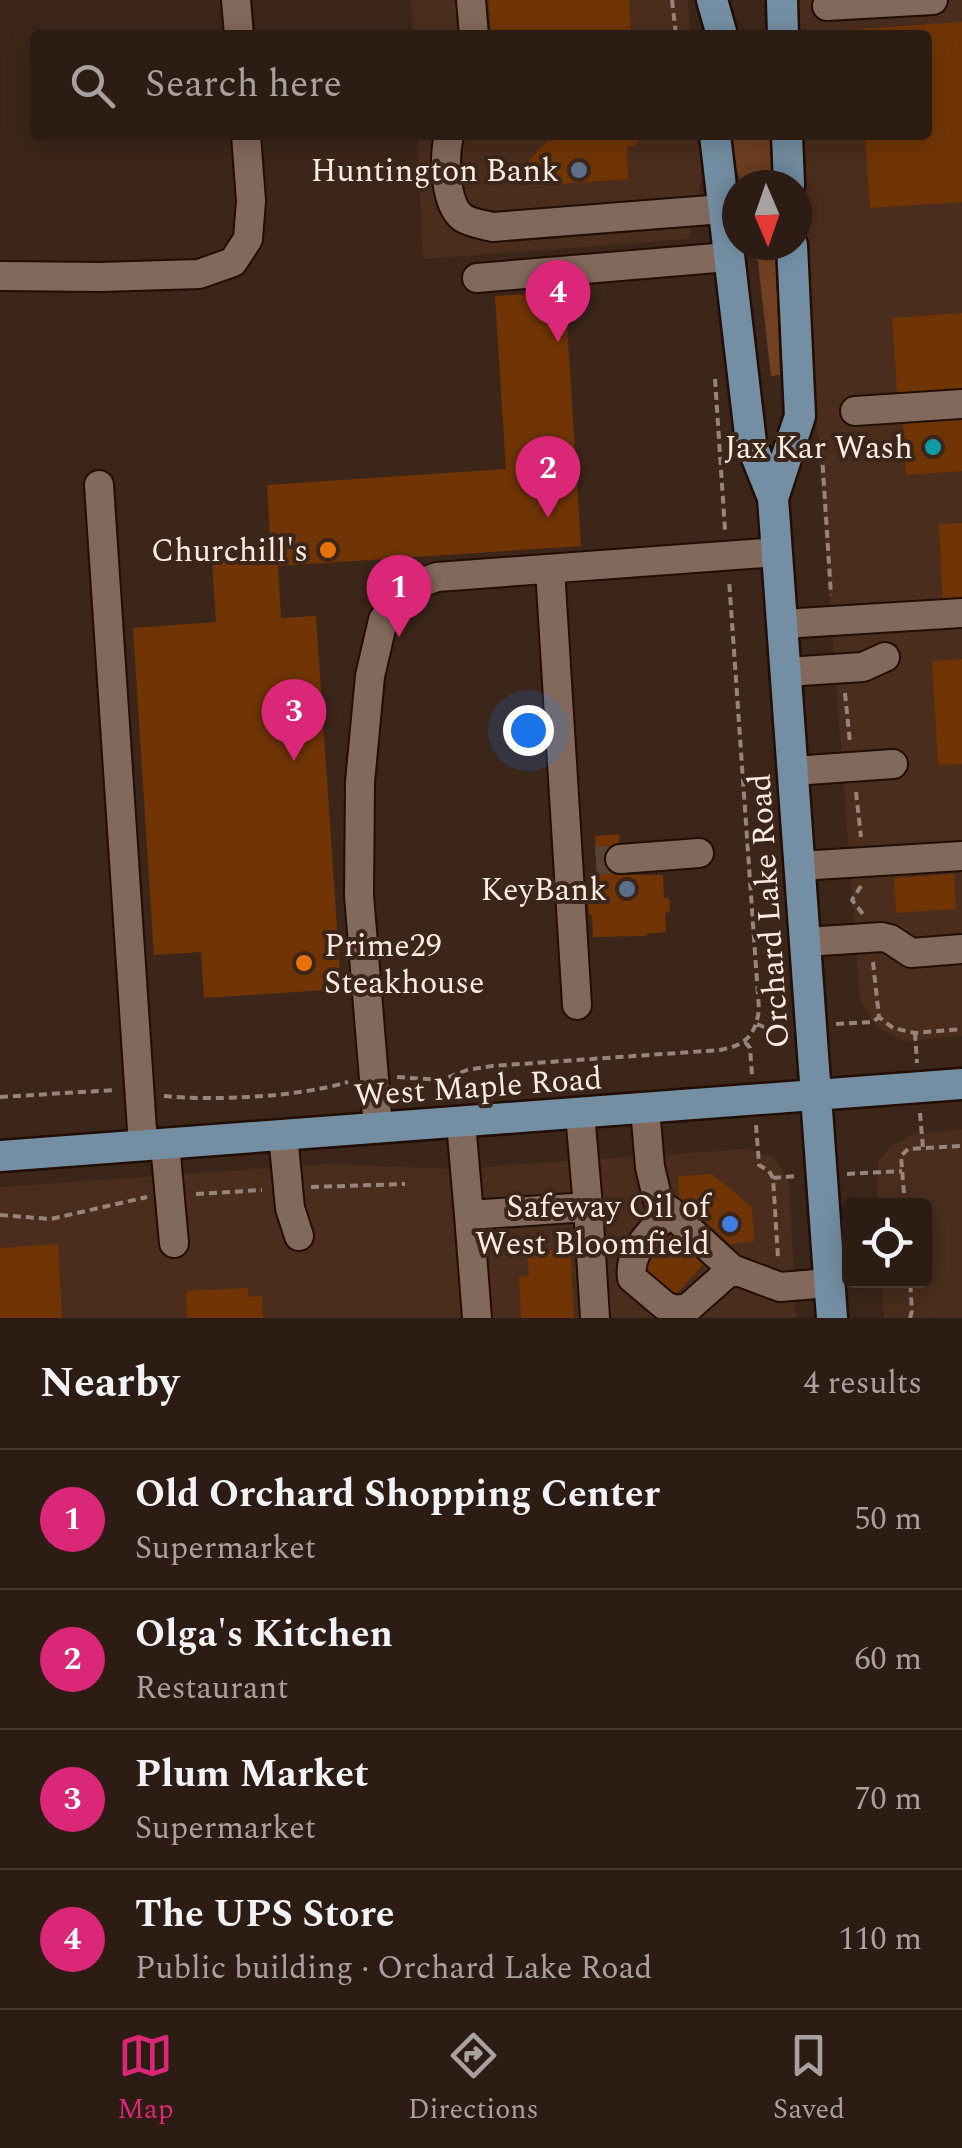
<!DOCTYPE html>
<meta charset="utf-8">
<style>
:root{--surface:#2d1c13;--page:#392921;--text:#f1f3f6;--muted:#a7a1a0;--line:#483a33;--accent:#db2777}
body{margin:0;font-family:Spectral,serif;background:var(--page);color:var(--text)}
.controls{position:absolute;right:30px;bottom:30px;display:grid;overflow:hidden;border-radius:10px;box-shadow:0 5px 25px #0003}
.controls button{width:90px;height:90px;display:grid;place-items:center;padding:0;border:0;border-bottom:2px solid var(--line);background:var(--surface);color:var(--text);font:50px sans-serif}
.compass{position:absolute;left:722px;top:170px;width:90px;height:90px;border-radius:50%;background:var(--surface);box-shadow:0 5px 25px #0003;rotate:178deg}
.you{position:absolute;left:528px;top:730px;width:35px;height:35px;margin:-25px;border:8px solid #fff;border-radius:50%;background:#1a73e8;box-shadow:0 0 0 15px #1a73e833}
.badge{display:grid;place-items:center;width:65px;height:65px;border-radius:50%;background:var(--accent);color:#fff;font-size:32px;font-weight:700}
.pin{position:absolute;translate:-50% -82px;filter:drop-shadow(0 2px 5px #0008)}
.pin::after{content:'';position:absolute;top:52px;width:35px;height:30px;background:inherit;clip-path:polygon(0 0,100% 0,50% 100%)}
.list{margin:0;padding:0;list-style:none}
h2{display:flex;justify-content:space-between;align-items:center;height:130px;margin:0;padding:0 40px;font-size:42px}
h2 small{font-size:32px;font-weight:400;color:var(--muted)}
.list li{display:grid;grid-template-columns:65px 1fr auto;gap:30px;align-items:center;box-sizing:border-box;height:140px;padding:0 40px;border-top:2px solid var(--line)}
.list b{display:block;font-size:38px;white-space:nowrap}
.list p{margin:0;font-size:32px;white-space:nowrap;color:var(--muted)}
.list em{font-size:32px;font-style:normal;color:var(--muted)}
.icon{flex:none;width:55px;height:55px;fill:none;stroke:currentColor;stroke-width:2;stroke-linecap:round;stroke-linejoin:round}
.map{position:relative;flex:none;width:962px;height:1318px;overflow:hidden}
.search{position:absolute;background:var(--surface);box-shadow:0 5px 25px #0003;left:30px;right:30px;top:30px;height:110px;display:flex;align-items:center;gap:25px;box-sizing:border-box;padding:0 35px;border-radius:10px;color:var(--muted);font-size:38px}
.sheet{height:690px;background:var(--surface)}
nav{display:flex;justify-content:space-around;align-items:center;box-sizing:border-box;height:140px;border-top:2px solid var(--line);background:var(--surface);font-size:28px;color:var(--muted)}
nav a{display:grid;justify-items:center;gap:5px}
nav .on{color:var(--accent)}
.map>svg:first-child{display:block}
.built{fill:#4a2d1d}
.green{fill:#714023}
.building{fill:#713505}
.lines{fill:none;stroke-linecap:round;stroke-linejoin:round}
.minor-tunnel{stroke:#584437;stroke-width:28;stroke-dasharray:28 14;stroke-linecap:butt}
.minor-casing{stroke:#220e04;stroke-width:32}
.major-casing{stroke:#220e04;stroke-width:35}
.path{stroke:#97847a;stroke-width:4;stroke-dasharray:8 5;stroke-linecap:butt}
.minor{stroke:#83695b;stroke-width:28}
.major{stroke:#748fa4;stroke-width:30}
.service-dot{fill:#5c6f8a;stroke:#3c2619;stroke-width:4}
.culture-dot{fill:#0f9aa8;stroke:#3c2619;stroke-width:4}
.food-dot{fill:#e8710a;stroke:#3c2619;stroke-width:4}
.shop-dot{fill:#3f7fe0;stroke:#3c2619;stroke-width:4}
.labels{text-anchor:middle;stroke-width:8;stroke-linejoin:round;paint-order:stroke}
.poi-label{font-size:32px;fill:#faebe3;stroke:#3c2619;text-anchor:end}
.street-label{font-size:32px;fill:#faebe3;stroke:#3c2619}
</style>
<div class="map">
<svg width="962" height="1318" viewBox="0 0 962 1318">
<rect width="100%" height="100%" fill="#3c2619"/>
<path class="built" d="M411,0H688L690,35H413Z
M797,0H962V1036L904,1041L876,1027L860,999L806,286L801,135H927V35H798Z
M417,135H698L702,177L689,239L423,259Z
M962,1129V1318H884L882,1281L924,1280V1206L877,1205L878,1162L891,1146L912,1135Z
M745,1149L774,1157L789,1182L796,1318H0V1187L326,1164L454,1169Z"/>
<path class="green" d="M732,135H770L772,185H741L733,157Z
M756,245H775L780,375L771,376Z"/>
<path class="building" d="M489,0H629L631,35H491Z
M962,22V202L870,208L865,135H927V35H858V29Z
M564,135H638V145L627,146L628,179L531,186L528,161L547,141L561,140Z
M565,292L581,546L278,566L281,618L316,616L341,989L204,998L201,952L154,955L133,628L216,622L212,559L271,555L267,485L506,469L495,296Z
M962,313V398L898,403L892,318Z
M962,419V471L906,475L903,423Z
M962,523V608L943,609L939,524Z
M962,659V764L938,765L932,661Z
M619,834L621,875H663L664,898H669L670,912L665,913L666,932L646,934V936L593,937L592,915H589L588,902H591L590,880L597,879L595,836Z
M954,874L956,909L896,913L894,878Z
M712,1174L752,1207L754,1241L730,1244L679,1197L678,1176Z
M672,1227L708,1259L673,1298L637,1266Z
M58,1244L62,1318H0V1248Z
M570,1249L574,1318H521L519,1277L529,1276L527,1251Z
M248,1288V1297L262,1296L263,1318H187L186,1291Z"/>
<g class="lines">
<path class="minor-tunnel" d="M596,861L620,859"/>
<defs>
<path id="minor" d="M236,0L239,35
M471,0L474,35
M827,6L933,0
M449,135C444,156 444,204 463,218C471,223 484,225 493,227L723,209
M0,276L100,277L199,274L233,262L248,239L251,201L246,135
M477,278L728,257
M855,411L962,404
M99,485L143,1145
M550,569L577,1005
M782,624L962,613
M786,672L863,667L885,657
M793,771L893,764
M620,859L699,853
M799,866L962,856
M805,942L882,937L890,939L911,953L962,949
M645,1108L650,1167L658,1201L732,1269L780,1287L829,1283
M580,1113L588,1207
M461,1123L469,1215
M378,1128L359,895L360,782L370,676L383,620L403,589L437,577L777,552
M283,1135L290,1208L299,1236
M165,1144L174,1243
M670,1211C652,1232 628,1250 632,1278L664,1305L674,1310L688,1308L732,1269
M477,1318L469,1215L588,1207L595,1318"/>
<path id="major" d="M712,0L722,35
M782,0L783,35
M715,135L751,443L773,498L832,1318
M787,135L789,185
M773,498L800,416L792,245
M0,1156L962,1084"/>
</defs>
<use href="#minor" class="minor-casing"/>
<use href="#major" class="major-casing"/>
<path class="path" d="M672,0L676,35
M808,205L809,225
M715,379L725,530
M821,439L831,595
M845,693L850,743
M856,792L861,837
M861,886L852,900L863,914
M873,962L879,1017L893,1028L915,1033L962,1029
M757,1024L764,1027L786,1026
M836,1024L873,1022L879,1017
M915,1033L917,1063
M745,1042L750,1048L752,1075
M397,1077L441,1080L467,1070L492,1066L720,1050C746,1045 755,1036 759,1010L729,579
M164,1096C217,1101 297,1097 348,1082
M0,1097L115,1090
M920,1113L923,1148
M756,1125L759,1165L769,1171L773,1178L778,1258
M847,1174L902,1171
M773,1178L797,1176
M311,1187L405,1184
M196,1194L262,1190
M905,1206L901,1156L908,1149L962,1146
M0,1215L51,1219L147,1197
M910,1318L912,1311L910,1280"/>
<use href="#minor" class="minor"/>
<use href="#major" class="major"/>
</g>
<g class="service-dot">
<circle cx="579" cy="170" r="10"/>
<circle cx="627" cy="889" r="10"/>
</g>
<circle class="culture-dot" cx="933" cy="447" r="10"/>
<g class="food-dot">
<circle cx="328" cy="550" r="10"/>
<circle cx="304" cy="963" r="10"/>
</g>
<circle class="shop-dot" cx="730" cy="1224" r="10"/>
<g class="labels">
<g class="poi-label">
<text x="559" y="181">Huntington Bank</text>
<text x="913" y="458">Jax Kar Wash</text>
<text x="308" y="561">Churchill's</text>
<text x="607" y="900">KeyBank</text>
<text x="324" y="956" text-anchor="start">Prime29<tspan x="324" dy="37">Steakhouse</tspan></text>
<text x="710" y="1217">Safeway Oil of<tspan x="710" dy="37">West Bloomfield</tspan></text>
</g>
<g class="street-label">
<text transform="translate(768 911) rotate(-94)" y="11">Orchard Lake Road</text>
<text transform="translate(478 1086) rotate(-4)" y="11">West Maple Road</text>
</g>
</g>
</svg>
<div class="controls">
<button><svg class="icon" aria-label="locate" viewBox="0 0 24 24"><circle cx="12" cy="12" r="6"/><path d="M12 2v4M12 18v4M2 12h4M18 12h4"/></svg></button>
</div>
<svg class="compass" viewBox="-18 -18 36 36"><path d="M0-13l5 13h-10z" fill="#e53935"/><path d="M0 13l5-13h-10z" fill="#a7a1a0"/></svg>
<div class="you"></div>
<div class="pin badge" style="left:399px;top:637px">1</div>
<div class="pin badge" style="left:548px;top:518px">2</div>
<div class="pin badge" style="left:294px;top:761px">3</div>
<div class="pin badge" style="left:558px;top:342px">4</div>
<div class="search"><svg class="icon" aria-label="search" viewBox="0 0 24 24"><circle cx="10" cy="10" r="6"/><path d="M15 15l6 6"/></svg>Search here</div>
</div>
<section class="sheet">
<h2>Nearby<small>4 results</small></h2>
<ul class="list">
<li><span class="badge">1</span><div><b>Old Orchard Shopping Center</b><p>Supermarket</p></div><em>50 m</em></li>
<li><span class="badge">2</span><div><b>Olga's Kitchen</b><p>Restaurant</p></div><em>60 m</em></li>
<li><span class="badge">3</span><div><b>Plum Market</b><p>Supermarket</p></div><em>70 m</em></li>
<li><span class="badge">4</span><div><b>The UPS Store</b><p>Public building · Orchard Lake Road</p></div><em>110 m</em></li>
</ul>
</section>
<nav>
<a class="on"><svg class="icon" aria-label="map" viewBox="0 0 24 24"><path d="M3 6l6-2 6 2 6-2v14l-6 2-6-2-6 2zM9 4v14M15 6v14"/></svg>Map</a>
<a><svg class="icon" aria-label="directions" viewBox="0 0 24 24"><path d="M12 3l9 9-9 9-9-9zM9 14v-3h6M13 9l2 2-2 2"/></svg>Directions</a>
<a><svg class="icon" aria-label="saved" viewBox="0 0 24 24"><path d="M7 4h10v16l-5-4-5 4z"/></svg>Saved</a>
</nav>
